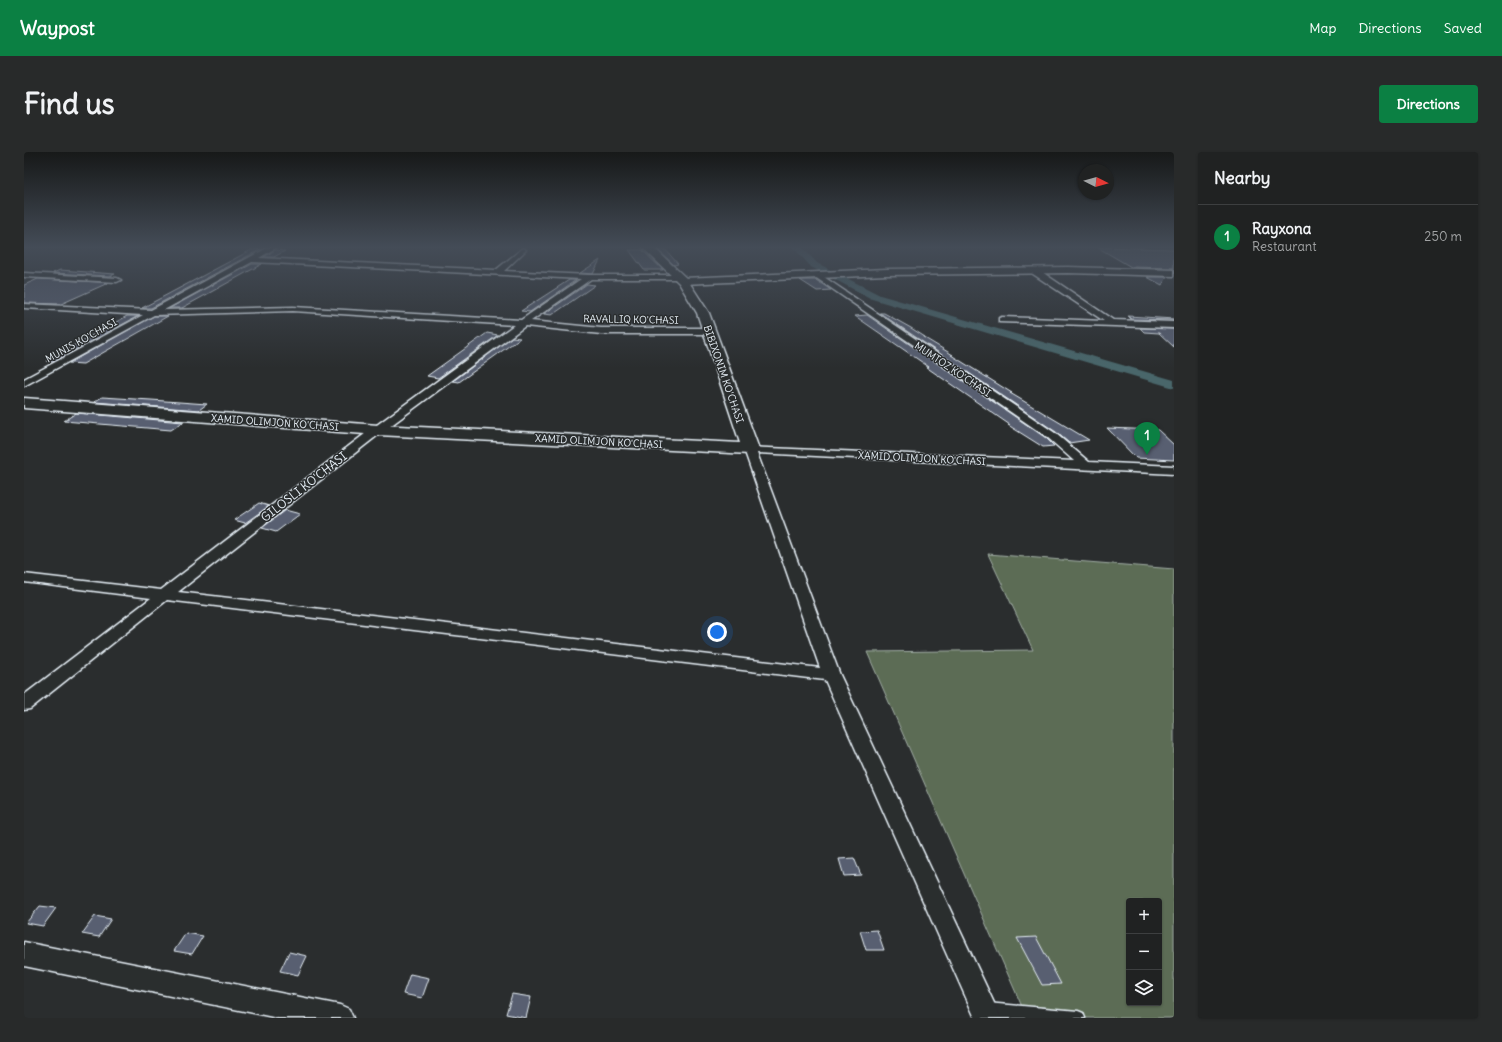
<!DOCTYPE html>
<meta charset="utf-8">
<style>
:root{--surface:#202222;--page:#282a2a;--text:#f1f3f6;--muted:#a2a4a5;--line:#3d3f40;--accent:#0b8043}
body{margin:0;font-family:Delius,sans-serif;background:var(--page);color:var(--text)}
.controls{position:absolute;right:12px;bottom:12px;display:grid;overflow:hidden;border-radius:4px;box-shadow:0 1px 3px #0004}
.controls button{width:36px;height:36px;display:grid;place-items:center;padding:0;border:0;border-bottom:1px solid var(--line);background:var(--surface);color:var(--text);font:20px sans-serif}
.compass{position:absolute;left:1054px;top:12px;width:36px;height:36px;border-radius:50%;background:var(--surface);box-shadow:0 1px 3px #0004;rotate:96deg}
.you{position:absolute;left:693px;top:480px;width:14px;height:14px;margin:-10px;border:3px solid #fff;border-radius:50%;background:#1a73e8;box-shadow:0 0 0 6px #1a73e833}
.badge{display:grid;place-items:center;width:26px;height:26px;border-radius:50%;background:var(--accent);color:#fff;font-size:13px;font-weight:700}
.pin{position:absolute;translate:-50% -33px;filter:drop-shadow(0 1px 2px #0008)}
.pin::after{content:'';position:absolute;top:21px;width:14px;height:12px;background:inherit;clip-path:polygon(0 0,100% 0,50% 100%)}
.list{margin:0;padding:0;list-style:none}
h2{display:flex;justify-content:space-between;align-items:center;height:52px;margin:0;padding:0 16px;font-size:17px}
h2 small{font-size:13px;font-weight:400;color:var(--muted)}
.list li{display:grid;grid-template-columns:26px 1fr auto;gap:12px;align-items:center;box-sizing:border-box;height:64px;padding:0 16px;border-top:1px solid var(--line)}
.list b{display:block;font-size:15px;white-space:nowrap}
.list p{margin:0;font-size:13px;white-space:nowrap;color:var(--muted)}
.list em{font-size:13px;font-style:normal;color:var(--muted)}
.icon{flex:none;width:22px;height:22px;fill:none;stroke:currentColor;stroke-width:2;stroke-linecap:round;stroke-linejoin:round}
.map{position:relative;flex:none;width:1150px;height:866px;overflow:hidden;border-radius:4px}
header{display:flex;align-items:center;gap:24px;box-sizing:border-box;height:56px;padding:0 20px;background:var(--accent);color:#fff}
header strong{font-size:19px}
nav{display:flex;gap:22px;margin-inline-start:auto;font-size:14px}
.intro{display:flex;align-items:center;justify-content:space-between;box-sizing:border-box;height:96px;padding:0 24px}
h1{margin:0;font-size:28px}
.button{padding:10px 18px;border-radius:4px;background:var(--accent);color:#fff;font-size:14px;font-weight:700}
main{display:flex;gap:24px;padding:0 24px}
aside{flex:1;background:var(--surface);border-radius:4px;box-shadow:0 1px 3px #0004}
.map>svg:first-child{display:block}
.green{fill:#5c6c55;stroke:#a2aea6;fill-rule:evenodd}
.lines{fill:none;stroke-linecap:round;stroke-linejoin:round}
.canal{fill:#48666a;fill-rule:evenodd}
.building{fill:#595f71;stroke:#e8f1f8}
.service-casing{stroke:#e8f1f8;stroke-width:3}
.minor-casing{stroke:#e8f1f8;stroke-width:3}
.tertiary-casing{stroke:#e8f1f8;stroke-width:3}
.secondary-casing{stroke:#e8f1f8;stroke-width:3}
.service{fill:#2a2d2e;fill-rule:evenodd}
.minor{fill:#2a2d2e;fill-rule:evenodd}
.tertiary{fill:#2a2d2e;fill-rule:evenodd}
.secondary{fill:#2a2d2e;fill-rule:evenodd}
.labels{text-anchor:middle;stroke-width:3;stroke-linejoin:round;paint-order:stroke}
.far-street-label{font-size:10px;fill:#e8f1f8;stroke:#2a2d2e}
.street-label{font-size:12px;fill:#e8f1f8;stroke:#2a2d2e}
</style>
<header>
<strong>Waypost</strong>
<nav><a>Map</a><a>Directions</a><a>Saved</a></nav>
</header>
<div class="intro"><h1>Find us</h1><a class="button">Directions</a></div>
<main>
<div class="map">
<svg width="1150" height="866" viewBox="0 0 1150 866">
<rect width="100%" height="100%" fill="#2a2d2e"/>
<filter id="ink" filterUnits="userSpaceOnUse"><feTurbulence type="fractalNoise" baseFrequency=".025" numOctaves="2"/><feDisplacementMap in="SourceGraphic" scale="8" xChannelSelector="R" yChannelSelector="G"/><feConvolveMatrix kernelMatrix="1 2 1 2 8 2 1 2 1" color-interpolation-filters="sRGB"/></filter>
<g filter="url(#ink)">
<path class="green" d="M964,402L1150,417V866H1003L843,500L1009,498ZM1105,749H1135V851H1105Z"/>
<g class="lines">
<path class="canal" d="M769,95H778L793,111L856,143L1150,228V236L848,147L787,115Z"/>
</g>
<path class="building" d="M1073,95L1150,97V116L1107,115Z
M229,97H237L127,156H118Z
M633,97H641L654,112L650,113Z
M251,98L261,99L250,105H240Z
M605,98H618L639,118H620Z
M576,108L569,122L556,121Z
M228,112H238L158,156H146Z
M36,118L91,122L86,124L29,121Z
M1123,125H1143L1138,133Z
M14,127L74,130L84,131L37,152L0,151V133Z
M545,128H552L506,160L497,159Z
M776,128H792L807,138L793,139Z
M563,132L571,133L528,163L520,162Z
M856,161H860L887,176L901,185H899L929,203H927L988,241H986L1065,288L1045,291L1032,280Z
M843,163L1022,286L1030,294L1019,295L984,273H986L902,215H905L831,164Z
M103,164H114L29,210L22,209Z
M130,164H144L59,212L45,211Z
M1104,164L1150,167V168L1107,167Z
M1116,176L1150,177V195L1135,181L1120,180Z
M463,181L474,183L414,226L403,224Z
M488,185L496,186L435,230L429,229Z
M78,245L127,248L183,252L175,258L70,250Z
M52,261L159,270L147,278L40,269Z
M1083,276L1134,278L1150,293V308L1112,306Z
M235,351L245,354L221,371L210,368Z
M261,358L276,362L252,380L238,376Z
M830,706L837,723L820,724L815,707Z
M16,754L32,756L19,774L2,771Z
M71,764L87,767L75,785L58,782Z
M853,778L860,798H842L836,779Z
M162,781L179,784L168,802L150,799Z
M1012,785L1037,832L1018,833L993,786Z
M265,800L283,804L274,823L256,819Z
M386,822L405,826L398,846L379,842Z
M488,842L507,845L502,866L482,862Z"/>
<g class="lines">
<defs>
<path id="service" d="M963,851L1054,859L1059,861L1061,866H977L963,865L958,863L956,858L958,853Z"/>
<path id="minor" d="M245,95H253L235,106L472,118L499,96L502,98L501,99L480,119L565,123H655L659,125L658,127H567L507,169L577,176H686L690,179L686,182H577L501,174L354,283L154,440L796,516L720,297L722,295L1050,309L1023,285L791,125L790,123L794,121L1031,281L1065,310L1150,314V322L733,301L816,523L977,866H951L801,528L143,448L6,557L0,558V543L127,446L0,430V422L137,438L346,278L490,173L269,159L130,163L0,234V227L119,163L0,156V152L127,158ZM228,110H229L557,127L497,168L269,155L140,158Z
M1006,116H1012L1089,168L1150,170V176L975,170V166L978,165L1080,169L1006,120Z
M0,121L93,126L97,128L93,130L0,125Z
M0,790L316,853L325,857L329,866H254L0,814Z"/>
<path id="tertiary" d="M1044,115L1150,118V124L1044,121L862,123L659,132L654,129L659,126L862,117Z"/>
<path id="secondary" d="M618,95H629L663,127L685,161L735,297L732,301L726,302L354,283L0,256V246L354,273L716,291L673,161L655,131Z"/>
</defs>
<use href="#service" class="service-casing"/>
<use href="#minor" class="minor-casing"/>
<use href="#tertiary" class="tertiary-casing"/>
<use href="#secondary" class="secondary-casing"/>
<use href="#service" class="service"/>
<use href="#minor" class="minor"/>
<use href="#tertiary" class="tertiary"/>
<use href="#secondary" class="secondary"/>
</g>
</g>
<linearGradient id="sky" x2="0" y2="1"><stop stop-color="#171919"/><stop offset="0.44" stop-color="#444c57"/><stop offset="1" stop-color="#444c57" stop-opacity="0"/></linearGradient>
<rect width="1150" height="216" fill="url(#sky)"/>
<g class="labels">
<g class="far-street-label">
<text transform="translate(607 167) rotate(1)" y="4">RAVALLIQ KO'CHASI</text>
<text transform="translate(57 188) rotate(-29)" y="4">MUNIS KO'CHASI</text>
<text transform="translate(929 217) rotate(34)" y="4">MUMTOZ KO'CHASI</text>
<text transform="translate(700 222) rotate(71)" y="4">BIBIXONIM KO'CHASI</text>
<text transform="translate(251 270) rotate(4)" y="4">XAMID OLIMJON KO'CHASI</text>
<text transform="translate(575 289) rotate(3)" y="4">XAMID OLIMJON KO'CHASI</text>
<text transform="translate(898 306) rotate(3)" y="4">XAMID OLIMJON KO'CHASI</text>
</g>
<g class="street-label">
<text transform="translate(280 335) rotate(-38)" y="4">GILOSLI KO'CHASI</text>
</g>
</g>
</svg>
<div class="controls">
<button>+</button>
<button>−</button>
<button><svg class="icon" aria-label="layers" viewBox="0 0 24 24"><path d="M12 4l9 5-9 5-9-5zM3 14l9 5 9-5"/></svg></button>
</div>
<svg class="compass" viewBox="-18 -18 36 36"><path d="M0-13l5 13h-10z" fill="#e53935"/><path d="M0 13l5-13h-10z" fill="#a2a4a5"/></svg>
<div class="you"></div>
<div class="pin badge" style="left:1123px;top:303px">1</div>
</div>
<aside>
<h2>Nearby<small></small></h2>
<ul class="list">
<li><span class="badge">1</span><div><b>Rayxona</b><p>Restaurant</p></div><em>250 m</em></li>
</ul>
</aside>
</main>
